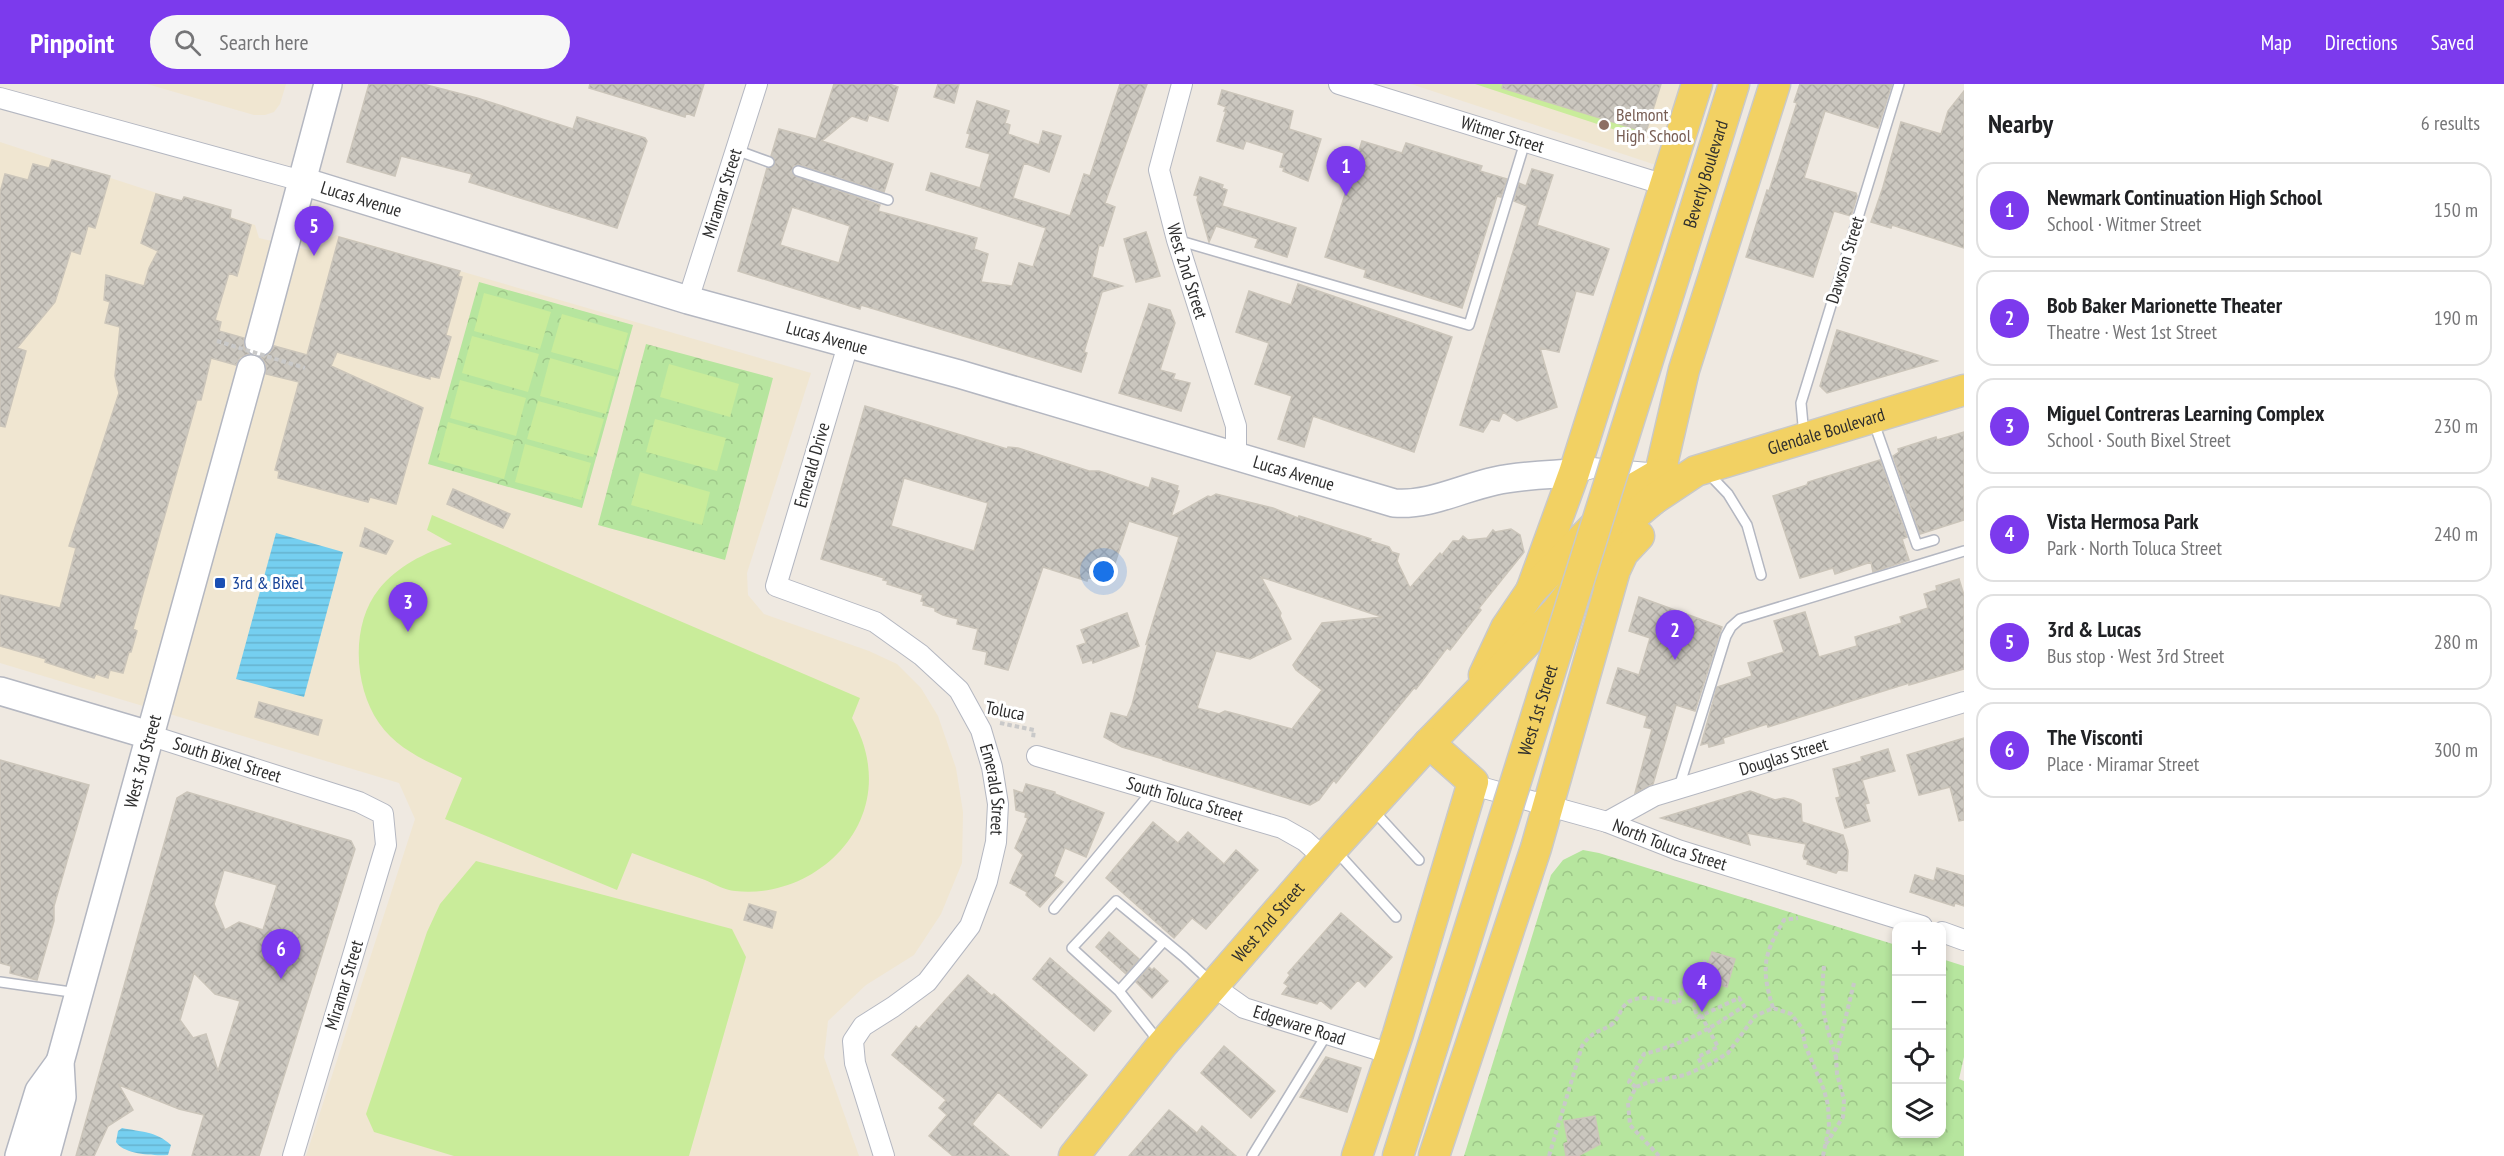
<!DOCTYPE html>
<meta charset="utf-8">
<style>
:root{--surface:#fff;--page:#f6f6f6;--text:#202124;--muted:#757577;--line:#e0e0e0;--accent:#7c3aed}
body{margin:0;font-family:"PT Sans Narrow",sans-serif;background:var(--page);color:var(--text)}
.controls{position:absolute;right:18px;bottom:18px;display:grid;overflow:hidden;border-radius:12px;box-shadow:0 3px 9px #0003}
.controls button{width:54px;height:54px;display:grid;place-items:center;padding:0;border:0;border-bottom:2px solid var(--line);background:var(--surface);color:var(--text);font:30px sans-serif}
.you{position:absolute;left:1104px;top:488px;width:21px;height:21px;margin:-15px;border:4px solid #fff;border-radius:50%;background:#1a73e8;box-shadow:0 0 0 9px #1a73e833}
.badge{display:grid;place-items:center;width:39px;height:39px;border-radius:50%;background:var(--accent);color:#fff;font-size:20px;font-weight:700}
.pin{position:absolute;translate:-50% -50px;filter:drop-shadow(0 2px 3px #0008)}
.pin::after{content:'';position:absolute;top:32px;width:21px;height:18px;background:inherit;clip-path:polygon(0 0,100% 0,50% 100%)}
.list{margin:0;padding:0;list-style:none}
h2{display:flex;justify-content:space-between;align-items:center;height:78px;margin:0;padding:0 24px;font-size:26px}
h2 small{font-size:20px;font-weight:400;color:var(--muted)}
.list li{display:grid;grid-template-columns:39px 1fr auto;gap:18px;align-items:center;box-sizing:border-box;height:96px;margin:0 12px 12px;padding:0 12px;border:2px solid var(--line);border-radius:18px}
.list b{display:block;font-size:22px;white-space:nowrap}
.list p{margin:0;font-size:20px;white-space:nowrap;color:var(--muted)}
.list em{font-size:20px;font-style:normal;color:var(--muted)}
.icon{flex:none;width:33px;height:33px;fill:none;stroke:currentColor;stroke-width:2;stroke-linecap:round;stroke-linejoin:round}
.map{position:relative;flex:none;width:1964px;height:1072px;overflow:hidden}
header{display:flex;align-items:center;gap:36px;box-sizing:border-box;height:84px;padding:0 30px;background:var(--accent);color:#fff}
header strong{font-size:28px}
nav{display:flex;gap:33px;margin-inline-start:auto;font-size:21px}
.search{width:420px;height:54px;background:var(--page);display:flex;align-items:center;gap:15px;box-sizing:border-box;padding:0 21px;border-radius:33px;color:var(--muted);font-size:22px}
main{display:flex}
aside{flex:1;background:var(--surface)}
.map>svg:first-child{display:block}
.education{fill:#f0e6d1}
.park{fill:url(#park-crowns)}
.pitch{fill:#c9ec9a}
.water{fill:url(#water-rules)}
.building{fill:url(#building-cross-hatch);stroke:#cbc5ba;stroke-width:1.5;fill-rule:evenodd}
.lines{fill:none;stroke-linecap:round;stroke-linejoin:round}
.lane-casing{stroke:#b4b7c1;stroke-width:12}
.street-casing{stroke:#b4b7c1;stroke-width:22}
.secondary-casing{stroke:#b4b7c1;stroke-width:30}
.primary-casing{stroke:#c9c9c9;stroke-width:33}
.path{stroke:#c9c9c9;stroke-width:4;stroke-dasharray:4.5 3;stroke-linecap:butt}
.lane{stroke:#fff;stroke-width:9}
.street{stroke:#fff;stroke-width:20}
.secondary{stroke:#fff;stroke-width:27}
.primary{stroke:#f2d163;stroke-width:30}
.primary-bridge-casing{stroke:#c9c9c9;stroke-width:33;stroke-linecap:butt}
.path-bridge{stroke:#c9c9c9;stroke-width:4;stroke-dasharray:4.5 3;stroke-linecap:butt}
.primary-bridge{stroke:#f2d163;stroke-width:30}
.education-dot{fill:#8d6e63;stroke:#fff;stroke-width:2}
.transit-dot{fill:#1a4fb4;stroke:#fff;stroke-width:2}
.labels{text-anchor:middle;stroke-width:6;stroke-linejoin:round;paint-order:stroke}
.education-label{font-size:18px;fill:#785e54;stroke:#fff;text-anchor:start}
.street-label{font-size:18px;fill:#2e2e2e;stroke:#fff}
.transit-label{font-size:18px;fill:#164399;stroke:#fff;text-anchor:start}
</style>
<header>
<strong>Pinpoint</strong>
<div class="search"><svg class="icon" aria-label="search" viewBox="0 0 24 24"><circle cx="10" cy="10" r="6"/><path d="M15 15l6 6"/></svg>Search here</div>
<nav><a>Map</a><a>Directions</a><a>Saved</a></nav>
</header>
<main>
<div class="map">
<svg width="1964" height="1072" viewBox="0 0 1964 1072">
<defs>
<pattern id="park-crowns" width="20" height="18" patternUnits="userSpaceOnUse" patternTransform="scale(1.5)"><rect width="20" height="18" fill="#b6e59e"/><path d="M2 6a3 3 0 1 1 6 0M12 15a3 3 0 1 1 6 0" fill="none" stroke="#9dc588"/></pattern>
<pattern id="water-rules" width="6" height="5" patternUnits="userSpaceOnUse" patternTransform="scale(1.5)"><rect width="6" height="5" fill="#75cff0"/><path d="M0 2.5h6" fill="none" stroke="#66b2ce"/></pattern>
<pattern id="building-cross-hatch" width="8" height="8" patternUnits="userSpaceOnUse" patternTransform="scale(1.5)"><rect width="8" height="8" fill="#cbc7bf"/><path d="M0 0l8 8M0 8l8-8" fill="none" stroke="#afaba4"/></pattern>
</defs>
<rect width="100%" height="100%" fill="#efe9e1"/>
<path class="education" d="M147,0H286L280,20L274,28L265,31H254Z
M1411,0H1687L1659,82Z
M0,58L255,141L259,154L313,167L336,151L811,289L747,489L748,511L764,530L869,567L897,580L921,604L938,632L956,684L963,728L962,779L941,830L914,871L866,901L828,937L824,973L859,1072H306L415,735L399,699L0,579Z"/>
<path class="park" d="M479,198L633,241L582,424L428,380Z
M646,260L773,294L725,476L598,441Z
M1583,766L1599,769L1896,861V1050H1942V875L1964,882V973L1959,995L1964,997V1072H1464L1551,791L1563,776Z"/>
<path class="pitch" d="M1475,0H1657L1640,54Z
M484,209L551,228L540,265L474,247Z
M562,230L628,249L618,286L551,268Z
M472,252L539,270L528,308L462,289Z
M550,274L616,293L606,330L540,312Z
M669,280L739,300L730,333L660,313Z
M460,296L526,314L516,352L450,334Z
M538,317L604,335L593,373L527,355Z
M655,335L726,354L717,387L646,368Z
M448,338L514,357L504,395L438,376Z
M525,360L591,379L581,416L515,398Z
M640,388L710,408L702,441L631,421Z
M432,431L860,614L852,634C860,649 866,664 868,681C878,756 806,815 735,807C725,806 714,800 705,796C680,787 656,778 632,769L617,806L445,735L462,694C432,679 399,668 379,639C354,603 350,541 379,505C398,482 424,469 452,460L427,446Z
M476,777L732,845L746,873L689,1072H454L374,1048L366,1030L427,848L440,820Z"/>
<path class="water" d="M276,449L343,468L304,613L236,595Z
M122,1044C141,1048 156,1047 171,1061L168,1071C153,1072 123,1070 116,1058L118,1047Z"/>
<path class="building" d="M369,0H423L477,14L573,45L577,33L645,54L647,57L617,144L469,98L472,90L401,72L395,92L347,78Z
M590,0H704L694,32L686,29L685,33L589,4Z
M834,0H889L898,3L888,37L869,31L867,37L852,32L822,57L893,80L884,108L800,81L793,82V91L880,121L878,127L977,154L974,165L988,170L981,198L1012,202L1019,179L1033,183L1046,144L926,106L931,89L980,104L990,70L966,63L970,50L967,49L977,17L1009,27L1005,39L1010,41L1008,50L1039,61L1043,47L1061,52L1049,88L1024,79L1013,114L1070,132L1084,90L1090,92L1120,0H1147L1105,119L1115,123L1103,162L1099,161L1092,193L1122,202L1102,208L1084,268L1087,269L1081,288L861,221L860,225L738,187L767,84L773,83L775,80L774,74L771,72L779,45L816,55ZM792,123L850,142L839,179L780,161Z
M938,0H959L954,19L934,13Z
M1503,0H1661L1646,48L1502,4Z
M1800,0H1892L1878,44L1825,27L1804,94L1856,109L1857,112L1851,132L1834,127L1813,193L1746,173L1767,106L1769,107L1797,19L1794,18Z
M1222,6L1293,27L1289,45L1321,55L1308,97L1283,87L1284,84L1280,83L1284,69L1246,57L1243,65L1217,57L1226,27H1224L1226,23L1218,20Z
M1964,7V164L1892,141L1891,144L1871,138L1883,103L1901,38L1941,50L1948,27Z
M1362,57L1402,69L1406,59L1482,82L1480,87L1507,95L1501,113L1497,112L1462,224L1364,193L1366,186L1325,173Z
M52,76L110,92L95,144L88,142L80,170L71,167L55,218L17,264L26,267L5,343L0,342V109L5,90L28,96L33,80L49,84Z
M1532,85L1553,91L1537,141L1609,165L1593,211L1576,207L1559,268L1540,264L1557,323L1517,337L1503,328L1499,337L1491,335L1483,348L1460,341L1527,122L1514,117L1519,99L1526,102Z
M1200,93L1223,101L1222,104L1227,106L1222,122L1296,144L1287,173L1255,163L1258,155L1216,142L1209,158L1197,116L1198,112L1194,111Z
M156,110L182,117L184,113L231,126L230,134L251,141L237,192L229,189L215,236L221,238L219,247L244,254V263L249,270L240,273L236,281L211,274L201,316H197L133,545L137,547L131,568H129L123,589L110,586L108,594L96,590L94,594L45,578L46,575L0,562V511L60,524L76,464L69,462L119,309L115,292L120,243L105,239L110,218L104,216L106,191L144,202L149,184L158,167L141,159Z
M1146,148L1160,192L1136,198L1124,155Z
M339,153L460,187L458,192L462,193L446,251L451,253L439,294L430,292V295L337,268L331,282L423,324L396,420L370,413L368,418L278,394L279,387L275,386L299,298L266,290V280L261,273L270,269L274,262L307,271Z
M1298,200L1452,253L1414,368L1313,332L1304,363L1278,355L1292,312L1255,300L1269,259L1236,248L1249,207L1291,221Z
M1149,220L1170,226L1175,239L1160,286L1175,290L1173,295L1190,299L1181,327L1119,309Z
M1837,246L1937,277L1827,309L1820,302Z
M865,322L1007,365L1008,363L1018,364L1089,387H1099L1149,404L1152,394L1178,402L1177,406L1179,407L1171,433L1208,412L1211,413L1216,410L1273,424L1298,434L1299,432L1371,455L1370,457L1389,463L1392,468L1399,470L1397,477L1410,504L1440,469L1442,471L1453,457H1459L1463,452L1468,456L1487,454L1493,446L1495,448L1511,445L1520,451L1524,468L1479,524L1481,526L1450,566L1447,564L1416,605L1414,604L1336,699L1334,696L1319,716L1310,721L1163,676V675L1122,663L1104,653L1111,629L1127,633L1132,621L1148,559L1146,560L1179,453L1129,437L1108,500L1088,493L1087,497L1043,483L1008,586L985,580L987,568L973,565L978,545L957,540L958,535L943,531L935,527V524L923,521L924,518L921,517L923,511L887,500L888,497L883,496L884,494L821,475ZM904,394L988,419L974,467L891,442ZM1261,493L1382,533L1322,539L1293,581L1296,586L1322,606L1292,645L1225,627L1219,630L1197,624L1216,567L1250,575L1291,555L1280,532L1281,529Z
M1964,348V436L1920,450L1893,372L1899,368L1898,365L1936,353L1937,356Z
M1880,376L1907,453L1902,455L1909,476L1873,488L1871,478L1835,490L1833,484L1800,494L1773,412L1807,401L1808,398Z
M453,405L510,430L503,444L447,420Z
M365,444L393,457L386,470L360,462Z
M1959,495L1964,511V585L1909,601V599L1768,643L1767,640L1723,654L1724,659L1709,663L1708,659L1701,661L1717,603L1752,592L1748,579L1784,568L1774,537L1805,528L1819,573L1857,562L1855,553L1902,539L1900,533L1928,524L1924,510L1937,506L1936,502Z
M1639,513L1722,543L1695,627L1676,621L1653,700L1635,709L1652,645L1644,643L1647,632L1607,619L1618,584L1639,591L1650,554L1629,547Z
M1127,529L1139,562L1093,579L1092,576L1083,579L1077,562L1086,559L1081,546Z
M259,618L322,636L318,651L255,633Z
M1964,654V736L1959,737L1950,703L1919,711L1907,671Z
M1888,665L1895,687L1862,696L1869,719L1865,720L1870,737L1845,744L1836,714L1840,713L1833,685L1862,677L1861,673Z
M0,676L89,701L54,822V837L37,896L10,889L11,882L0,879Z
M1026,700L1055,708V710L1104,729L1086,773L1065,764L1054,792L1063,798L1040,823L1026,811L1027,808L1010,799L1023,771L1015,764L1028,734L1025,733L1026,729L1016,726L1014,706L1023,709Z
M1750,707L1775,716L1784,714L1793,716L1801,720L1802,738L1843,751L1848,767L1847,787L1838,786L1836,789L1807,780L1808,776L1804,775L1803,772L1806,760L1747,749L1750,761L1661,734Z
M187,708L351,757L355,765L259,1072H192L204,1031L179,1025L119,1001L133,1026L108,1042L94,1072H76L177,714ZM224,786L277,801L263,846L239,838L225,846L214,820ZM194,889L215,910L240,917L218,987L206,950L193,954L180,936Z
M1153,738L1178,759L1188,748L1224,780L1236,766L1258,786L1206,845L1192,834L1174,854L1106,794Z
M1937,784L1964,792V822L1955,819L1954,822L1910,808L1915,791L1934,797Z
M749,820L776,828L772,844L744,836Z
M1341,829L1392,873L1365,903L1358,896L1331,925L1320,916L1317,920L1282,910L1288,902L1284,899L1290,891L1288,889Z
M1109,848L1139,875L1126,890L1096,863Z
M1712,868L1735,875L1727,903L1703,896Z
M1050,874L1111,927L1094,947L1033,895Z
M1149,883L1152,886L1154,884L1168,897L1152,914L1136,898Z
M968,891L992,912L994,910L1087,991L1041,1044L998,1008L972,1040L1009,1072H953L929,1052L947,1031L939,1024L946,1016L892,971L916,942L919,945Z
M1224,962L1275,1007L1251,1034L1201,989Z
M1326,973L1361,984L1347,1028L1300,1013Z
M1169,1026L1197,1049L1202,1042L1236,1072H1129Z
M1595,1032L1600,1060L1578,1072H1566L1564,1060L1568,1058L1564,1037Z"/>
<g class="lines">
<defs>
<path id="lane" d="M736,66L769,78
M798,87L888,116
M1177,156L1469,241L1525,58
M1874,339L1917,461L1934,456
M1804,352L1801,319L1899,0
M1708,389L1728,410L1747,441L1761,491
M1679,703L1726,552L1731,543L1740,535L1964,467
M1374,727L1419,776
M1337,768L1396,833
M1054,825L1153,706
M1163,858L1119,907L1072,864L1116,817L1184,873L1210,897
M0,898L78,909
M1119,907L1160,959
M1252,1072L1327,950"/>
<g id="street">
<path id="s1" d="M1182,0L1159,86L1177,156L1236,342V372"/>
<path id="s2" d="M1339,0L1665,101"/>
<path d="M0,14L302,97"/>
<path id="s3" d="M688,216L757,0"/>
<path id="s4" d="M848,261L776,502L875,538L921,571L959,606L981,646L992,683L998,720L996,758L987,797L970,842L927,898L893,923L863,942L853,957L855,979L884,1072"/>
<path d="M1574,389L1592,384L1659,390"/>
<path id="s5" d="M149,651L359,718L383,730L386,761L293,1072"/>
<path id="s6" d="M1037,672L1282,744L1305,757L1324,774"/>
<path id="s7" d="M1473,698L1484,704L1607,738L1678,766L1922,842"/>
<path id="s8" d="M1607,738L1654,712L1964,618"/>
<path d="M1942,848L1964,856"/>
<path id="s9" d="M1213,902L1244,924L1391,970"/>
</g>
<g id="secondary">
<path id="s10" d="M302,97L688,216L959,290L1394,419C1429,422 1462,404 1495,397C1521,391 1547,391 1574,389"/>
<path d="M259,258L328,0"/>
<path d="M0,607L149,651"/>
<path d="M19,1072L39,1007L60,978"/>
<path id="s11" d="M46,1072L62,1013L60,978L251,285"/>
</g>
<g id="primary">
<path id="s12" d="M1678,180L1734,0"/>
<path d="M1654,415L1684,286L1775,0"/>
<path d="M1531,507L1574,389L1697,0"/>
<path d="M1484,591L1506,544L1531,507L1628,408L1659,390H1667"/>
<path id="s13" d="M1074,1072L1162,961L1324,774L1429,659L1556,528L1625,439L1654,415L1696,387L1964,306"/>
<path d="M1357,1072L1398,950L1473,698L1429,659"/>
<path d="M1398,1072L1451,904"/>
<path d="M1434,1072L1536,764L1615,486L1623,469L1639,452"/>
</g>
</defs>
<use href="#lane" class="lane-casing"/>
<use href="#street" class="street-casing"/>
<use href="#secondary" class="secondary-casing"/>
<use href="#primary" class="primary-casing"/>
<path class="path" d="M1000,639L1034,646L1033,654
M1824,882C1820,920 1824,937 1836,973
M1773,924C1761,885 1763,871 1784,836L1798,834
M1701,931L1718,963L1698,973L1703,983
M1636,1003L1629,998L1644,970C1684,960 1710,945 1744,922L1739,914L1698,933L1694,924L1705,876
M1826,1060L1843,1033L1844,1016L1837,990L1836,973L1854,899
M1549,1072L1582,962C1592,947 1598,949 1611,941C1619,935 1619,928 1624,922C1636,907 1663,917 1679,919L1685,895L1700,899
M1659,1072L1630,1041L1628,1019L1636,1003L1649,998L1685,991L1710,980L1728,969L1755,932L1773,924L1791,930L1802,944L1805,961L1824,1006L1828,1021L1829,1043L1823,1072"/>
<use href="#lane" class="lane"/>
<use href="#street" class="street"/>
<use href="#secondary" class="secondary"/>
<use href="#primary" class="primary"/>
<defs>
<g id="primary-bridge">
<path id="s14" d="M1451,904L1678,180"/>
</g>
</defs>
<use href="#primary-bridge" class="primary-bridge-casing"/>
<path class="path-bridge" d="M217,257L305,284"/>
<use href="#primary-bridge" class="primary-bridge"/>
</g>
<circle class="education-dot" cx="1604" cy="41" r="6"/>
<rect class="transit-dot" x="214" y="493" width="12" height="12" rx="3"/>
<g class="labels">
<g class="education-label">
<text x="1616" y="37">Belmont<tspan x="1616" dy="21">High School</tspan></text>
</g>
<g class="street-label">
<text dy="6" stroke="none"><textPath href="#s2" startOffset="171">Witmer Street</textPath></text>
<text dy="6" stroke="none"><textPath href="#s12" startOffset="94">Beverly Boulevard</textPath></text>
<text dy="6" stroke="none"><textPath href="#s3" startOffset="112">Miramar Street</textPath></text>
<text dy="6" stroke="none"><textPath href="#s10" startOffset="62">Lucas Avenue</textPath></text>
<text transform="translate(1845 176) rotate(-73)" y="6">Dawson Street</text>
<text dy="6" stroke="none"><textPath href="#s1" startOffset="194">West 2nd Street</textPath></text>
<text dy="6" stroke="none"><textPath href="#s10" startOffset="548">Lucas Avenue</textPath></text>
<text dy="6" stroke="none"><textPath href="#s13" startOffset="1064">Glendale Boulevard</textPath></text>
<text transform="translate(812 381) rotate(-74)" y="6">Emerald Drive</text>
<text dy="6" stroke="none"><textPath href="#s10" startOffset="1034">Lucas Avenue</textPath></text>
<text dy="6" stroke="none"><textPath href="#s14" startOffset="291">West 1st Street</textPath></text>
<text transform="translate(1005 627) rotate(11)" y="6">Toluca</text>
<text dy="6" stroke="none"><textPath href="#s8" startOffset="189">Douglas Street</textPath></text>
<text dy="6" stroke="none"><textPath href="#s5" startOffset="82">South Bixel Street</textPath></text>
<text dy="6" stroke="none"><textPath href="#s11" startOffset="408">West 3rd Street</textPath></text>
<text dy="6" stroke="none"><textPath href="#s4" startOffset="572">Emerald Street</textPath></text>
<text dy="6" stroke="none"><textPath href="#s6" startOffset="154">South Toluca Street</textPath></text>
<text dy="6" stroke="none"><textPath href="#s7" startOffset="207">North Toluca Street</textPath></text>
<text dy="6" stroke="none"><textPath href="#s13" startOffset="304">West 2nd Street</textPath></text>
<text transform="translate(344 901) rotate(-73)" y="6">Miramar Street</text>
<text dy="6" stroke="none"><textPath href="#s9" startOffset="96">Edgeware Road</textPath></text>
</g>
<g class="transit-label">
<text x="232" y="505">3rd &amp; Bixel</text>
</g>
</g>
</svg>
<div class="controls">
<button>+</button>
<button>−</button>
<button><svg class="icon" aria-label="locate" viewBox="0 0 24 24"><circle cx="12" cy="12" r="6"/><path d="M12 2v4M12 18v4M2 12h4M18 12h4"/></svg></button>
<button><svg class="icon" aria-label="layers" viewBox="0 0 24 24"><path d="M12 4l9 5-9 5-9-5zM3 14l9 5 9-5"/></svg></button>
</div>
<div class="you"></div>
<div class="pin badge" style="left:1346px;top:112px">1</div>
<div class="pin badge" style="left:1675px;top:576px">2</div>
<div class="pin badge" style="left:408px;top:548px">3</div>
<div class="pin badge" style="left:1702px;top:928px">4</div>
<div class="pin badge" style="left:314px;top:172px">5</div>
<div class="pin badge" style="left:281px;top:895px">6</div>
</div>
<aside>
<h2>Nearby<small>6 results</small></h2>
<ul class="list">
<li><span class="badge">1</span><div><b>Newmark Continuation High School</b><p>School · Witmer Street</p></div><em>150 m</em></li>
<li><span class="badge">2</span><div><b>Bob Baker Marionette Theater</b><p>Theatre · West 1st Street</p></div><em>190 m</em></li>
<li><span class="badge">3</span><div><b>Miguel Contreras Learning Complex</b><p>School · South Bixel Street</p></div><em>230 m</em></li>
<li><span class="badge">4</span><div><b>Vista Hermosa Park</b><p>Park · North Toluca Street</p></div><em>240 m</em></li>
<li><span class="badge">5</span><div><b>3rd &amp; Lucas</b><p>Bus stop · West 3rd Street</p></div><em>280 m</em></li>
<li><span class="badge">6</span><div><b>The Visconti</b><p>Place · Miramar Street</p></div><em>300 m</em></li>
</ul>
</aside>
</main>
